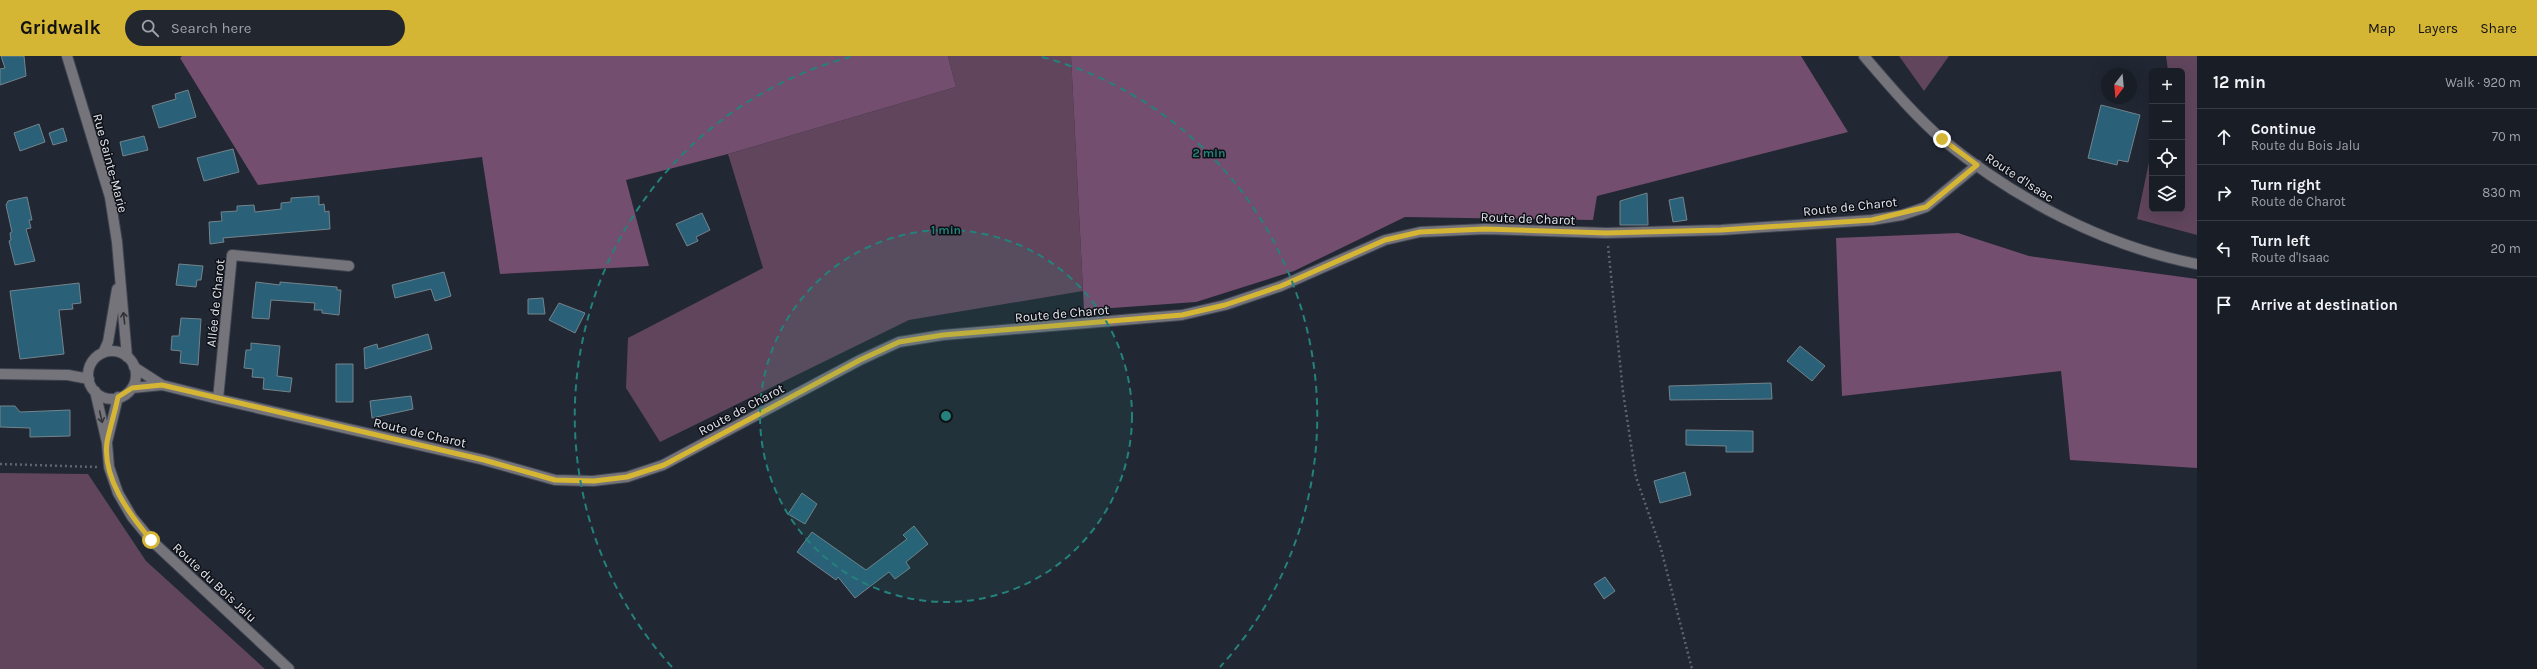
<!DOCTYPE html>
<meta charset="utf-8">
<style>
:root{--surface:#191d26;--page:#22262e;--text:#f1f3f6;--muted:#9fa2a7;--line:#373b43;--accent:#d5b534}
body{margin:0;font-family:Karla,sans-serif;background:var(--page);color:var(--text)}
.controls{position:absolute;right:12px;top:12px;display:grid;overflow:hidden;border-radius:6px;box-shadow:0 4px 16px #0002}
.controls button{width:36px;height:36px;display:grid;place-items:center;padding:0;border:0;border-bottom:1px solid var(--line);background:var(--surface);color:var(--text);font:20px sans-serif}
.compass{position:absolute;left:2101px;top:12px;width:36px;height:36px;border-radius:50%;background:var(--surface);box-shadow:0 4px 16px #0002;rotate:196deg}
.stop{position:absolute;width:12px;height:12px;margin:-9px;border:3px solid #d5b534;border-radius:50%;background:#fff}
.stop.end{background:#d5b534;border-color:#fff;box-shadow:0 1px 4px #0008}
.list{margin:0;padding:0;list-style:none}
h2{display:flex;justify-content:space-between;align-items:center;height:52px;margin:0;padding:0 16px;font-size:17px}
h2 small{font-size:13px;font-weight:400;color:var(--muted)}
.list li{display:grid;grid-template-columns:26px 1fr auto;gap:12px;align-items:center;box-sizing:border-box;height:56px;padding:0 16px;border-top:1px solid var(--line)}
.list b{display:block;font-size:15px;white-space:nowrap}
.list p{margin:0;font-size:13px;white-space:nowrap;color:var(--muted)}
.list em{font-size:13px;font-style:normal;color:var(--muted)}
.icon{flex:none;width:22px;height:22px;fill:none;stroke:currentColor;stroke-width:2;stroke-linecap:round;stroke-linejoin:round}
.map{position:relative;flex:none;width:2197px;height:613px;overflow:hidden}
header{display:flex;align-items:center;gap:24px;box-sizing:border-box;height:56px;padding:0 20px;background:var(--accent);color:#111}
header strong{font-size:19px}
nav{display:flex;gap:22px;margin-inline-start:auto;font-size:14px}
.search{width:280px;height:36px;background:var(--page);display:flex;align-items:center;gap:10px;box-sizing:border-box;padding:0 14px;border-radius:22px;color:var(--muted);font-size:15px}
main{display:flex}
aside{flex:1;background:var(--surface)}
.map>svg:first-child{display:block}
.green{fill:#60455c}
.forest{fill:#744e6e}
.building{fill:#2a6078;stroke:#73848c}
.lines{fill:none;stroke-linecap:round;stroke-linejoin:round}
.minor-casing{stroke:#404551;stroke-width:12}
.path{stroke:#5f656f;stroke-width:2.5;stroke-dasharray:2 3;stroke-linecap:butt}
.minor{stroke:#76747b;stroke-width:10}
.oneway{stroke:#323339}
.route{stroke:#d5b534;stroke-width:5}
.ring{fill:none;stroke:#24817b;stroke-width:2;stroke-dasharray:7 5}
.labels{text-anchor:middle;stroke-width:3;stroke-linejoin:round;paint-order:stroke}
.street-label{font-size:13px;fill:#e0e4ec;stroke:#0e1016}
.centre{fill:#24817b;stroke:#0e1016;stroke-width:2}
.ring-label{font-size:12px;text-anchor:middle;font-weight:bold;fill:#24817b;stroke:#0e1016;stroke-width:3;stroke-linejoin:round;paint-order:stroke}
</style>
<header>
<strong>Gridwalk</strong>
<div class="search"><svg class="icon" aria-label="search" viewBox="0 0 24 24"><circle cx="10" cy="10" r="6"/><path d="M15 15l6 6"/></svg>Search here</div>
<nav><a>Map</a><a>Layers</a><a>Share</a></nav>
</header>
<main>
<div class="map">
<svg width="2197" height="613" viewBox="0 0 2197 613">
<rect width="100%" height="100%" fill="#212733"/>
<path class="green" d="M948,0H1071L1083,235L909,264L660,386L626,332L628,282L763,212L728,98L956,31Z
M1899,0H1949L1924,35Z
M2166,0H2197V179L2137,163L2152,92V153H2182V15H2168Z
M0,417L88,418L146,505L265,613H0Z"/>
<path class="forest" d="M182,0H948L956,31L728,98L626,124L649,210L500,218L482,101L258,129L180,2Z
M1071,0H1801L1848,76L1597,140L1593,164L1405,161L1294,215L1196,246L1084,254Z
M1958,177L2029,200L2197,223V412L2070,404L2061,315L1842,340L1836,182Z"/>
<path class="building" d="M1,0H24L26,20L0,29V13L5,12Z
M188,34L196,61L159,72L152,50L176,43L175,38Z
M2101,49L2140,59L2128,106L2118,104L2117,109L2088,102Z
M39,68L45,86L20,95L14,77Z
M63,72L67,85L53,89L49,77Z
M144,80L148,94L123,100L120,86Z
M233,93L239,116L204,125L197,102Z
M1647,137L1648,169H1620V145Z
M319,140V149L324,148L325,156L329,155L330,173L223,182L224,186L210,188L209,166L222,165L221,156L237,155V150L254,149L255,156L281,153V147L291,146V142Z
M27,141L32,164H29L31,172L26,173L35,205L15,209L9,185L11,184L10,177L12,176L6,149L8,145Z
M1683,141L1687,164L1673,166L1669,144Z
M702,157L710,174L696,181L698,185L687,190L676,168Z
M179,208L203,210L201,224H197L196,231L176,229Z
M444,216L451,240L435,245L431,233L395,242L392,229Z
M256,226L280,229V226L337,231V234H341L339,259L322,257V254H314L315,247L271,244L269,263L252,262Z
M79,227L81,247L72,248L73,253L59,254L64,298L20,303L10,235Z
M543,242L545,258H528V243Z
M559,247L585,257L575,277L549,264Z
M181,262L201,263L198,309L180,307L181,295L171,294L172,280H179Z
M428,278L432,293L365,313L364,292L377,288L378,293Z
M251,287L280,290L277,320L292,322L290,336L263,333L264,322L252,321L253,313L244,312L246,294H251Z
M1800,290L1825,310L1812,325L1787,305Z
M336,308H353V346H336Z
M1771,327L1772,343L1670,344L1669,330Z
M411,340L413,353L372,362L370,345Z
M0,350H15L20,356L70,354V380L30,381V372L0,371Z
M1686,374L1753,375V396H1726V390L1686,389Z
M1685,416L1691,439L1660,447L1654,425Z
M802,437L817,448L805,468L788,458Z
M914,470L928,488L906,506L910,512L895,523L889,516L855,542L838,521L836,524L797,496L812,476L866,514L907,483L903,479Z
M1605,521L1615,535L1604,543L1594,528Z"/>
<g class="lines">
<defs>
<path id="minor" d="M67,0L110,141L117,186L127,301
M1864,0C1889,29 1914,59 1943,84C2017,144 2104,190 2197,208
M88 319a24 24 0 1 1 48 0a24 24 0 1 1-48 0Z
M103,297L108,286L117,233
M134,311L162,329L218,343L484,404L555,424L593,425L627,421L663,409L860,304L899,286L943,279L1182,259L1225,249L1281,230L1385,184L1420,176L1485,173L1606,177L1721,174L1872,164L1902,159L1926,151L1977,109
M0,318L68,319L89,323
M132,332L162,329
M95,335L107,387L109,411L118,437L132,461L151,484L289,613
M218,343L232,199L349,210
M107,386L118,341"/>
</defs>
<use href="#minor" class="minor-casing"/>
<path class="path" d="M1608,190L1623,336L1636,421L1661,493L1692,613
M0,408L97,411"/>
<use href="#minor" class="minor"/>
</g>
<defs><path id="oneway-shaft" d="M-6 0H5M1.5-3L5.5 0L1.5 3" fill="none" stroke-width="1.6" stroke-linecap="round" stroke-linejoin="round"/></defs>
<g class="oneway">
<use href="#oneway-shaft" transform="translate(124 262) rotate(-97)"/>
<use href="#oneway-shaft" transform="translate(101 361) rotate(77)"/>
</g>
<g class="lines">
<path class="route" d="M151,484C130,459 102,422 107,386C110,371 115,356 118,341L132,332L162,329L484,404L555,424L594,425L627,421L664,409L860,304L899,286L943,279L1182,259L1225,249L1281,230L1385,184L1420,176L1485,173L1606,177L1721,174L1872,164L1926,151L1977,109L1942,83"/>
</g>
<circle cx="946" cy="360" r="186" fill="#24817b" fill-opacity=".12"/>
<g class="ring">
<circle cx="946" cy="360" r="186"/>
<path d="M672 611A372 372 0 0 1 850 1M1042 1A372 372 0 0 1 1220 611"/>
</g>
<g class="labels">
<g class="street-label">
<text transform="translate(111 107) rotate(75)" y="5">Rue Sainte-Marie</text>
<text transform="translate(2020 121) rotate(33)" y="5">Route d'Isaac</text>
<text transform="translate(1850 150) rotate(-6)" y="5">Route de Charot</text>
<text transform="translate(1528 162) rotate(2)" y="5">Route de Charot</text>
<text transform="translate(215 247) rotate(-84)" y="5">Allée de Charot</text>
<text transform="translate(1062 257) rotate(-5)" y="5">Route de Charot</text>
<text transform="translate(741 353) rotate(-28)" y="5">Route de Charot</text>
<text transform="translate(420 376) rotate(13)" y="5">Route de Charot</text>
<text transform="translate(215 526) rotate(43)" y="5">Route du Bois Jalu</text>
</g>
</g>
<circle cx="946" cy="360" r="6" class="centre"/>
<g class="ring-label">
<text x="1209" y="101">2 min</text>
<text x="946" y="178">1 min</text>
</g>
</svg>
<div class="controls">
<button>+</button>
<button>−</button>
<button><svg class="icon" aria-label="locate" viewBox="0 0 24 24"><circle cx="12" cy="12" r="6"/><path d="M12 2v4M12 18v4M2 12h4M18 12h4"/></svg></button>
<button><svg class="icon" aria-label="layers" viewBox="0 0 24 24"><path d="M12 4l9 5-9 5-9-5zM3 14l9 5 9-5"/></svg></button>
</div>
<svg class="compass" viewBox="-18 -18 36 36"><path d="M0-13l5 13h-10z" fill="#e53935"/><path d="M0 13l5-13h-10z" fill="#9fa2a7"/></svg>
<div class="stop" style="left:151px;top:484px"></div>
<div class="stop end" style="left:1942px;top:83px"></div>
</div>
<aside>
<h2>12 min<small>Walk · 920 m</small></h2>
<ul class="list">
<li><svg class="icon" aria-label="ahead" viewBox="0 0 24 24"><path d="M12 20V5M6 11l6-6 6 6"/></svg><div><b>Continue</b><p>Route du Bois Jalu</p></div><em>70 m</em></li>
<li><svg class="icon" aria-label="right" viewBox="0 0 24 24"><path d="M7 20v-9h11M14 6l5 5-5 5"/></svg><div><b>Turn right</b><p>Route de Charot</p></div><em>830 m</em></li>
<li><svg class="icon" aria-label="left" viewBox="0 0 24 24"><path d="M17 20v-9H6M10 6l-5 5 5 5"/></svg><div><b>Turn left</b><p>Route d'Isaac</p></div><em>20 m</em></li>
<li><svg class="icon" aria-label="arrive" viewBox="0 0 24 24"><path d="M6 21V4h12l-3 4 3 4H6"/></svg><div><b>Arrive at destination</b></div></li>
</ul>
</aside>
</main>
